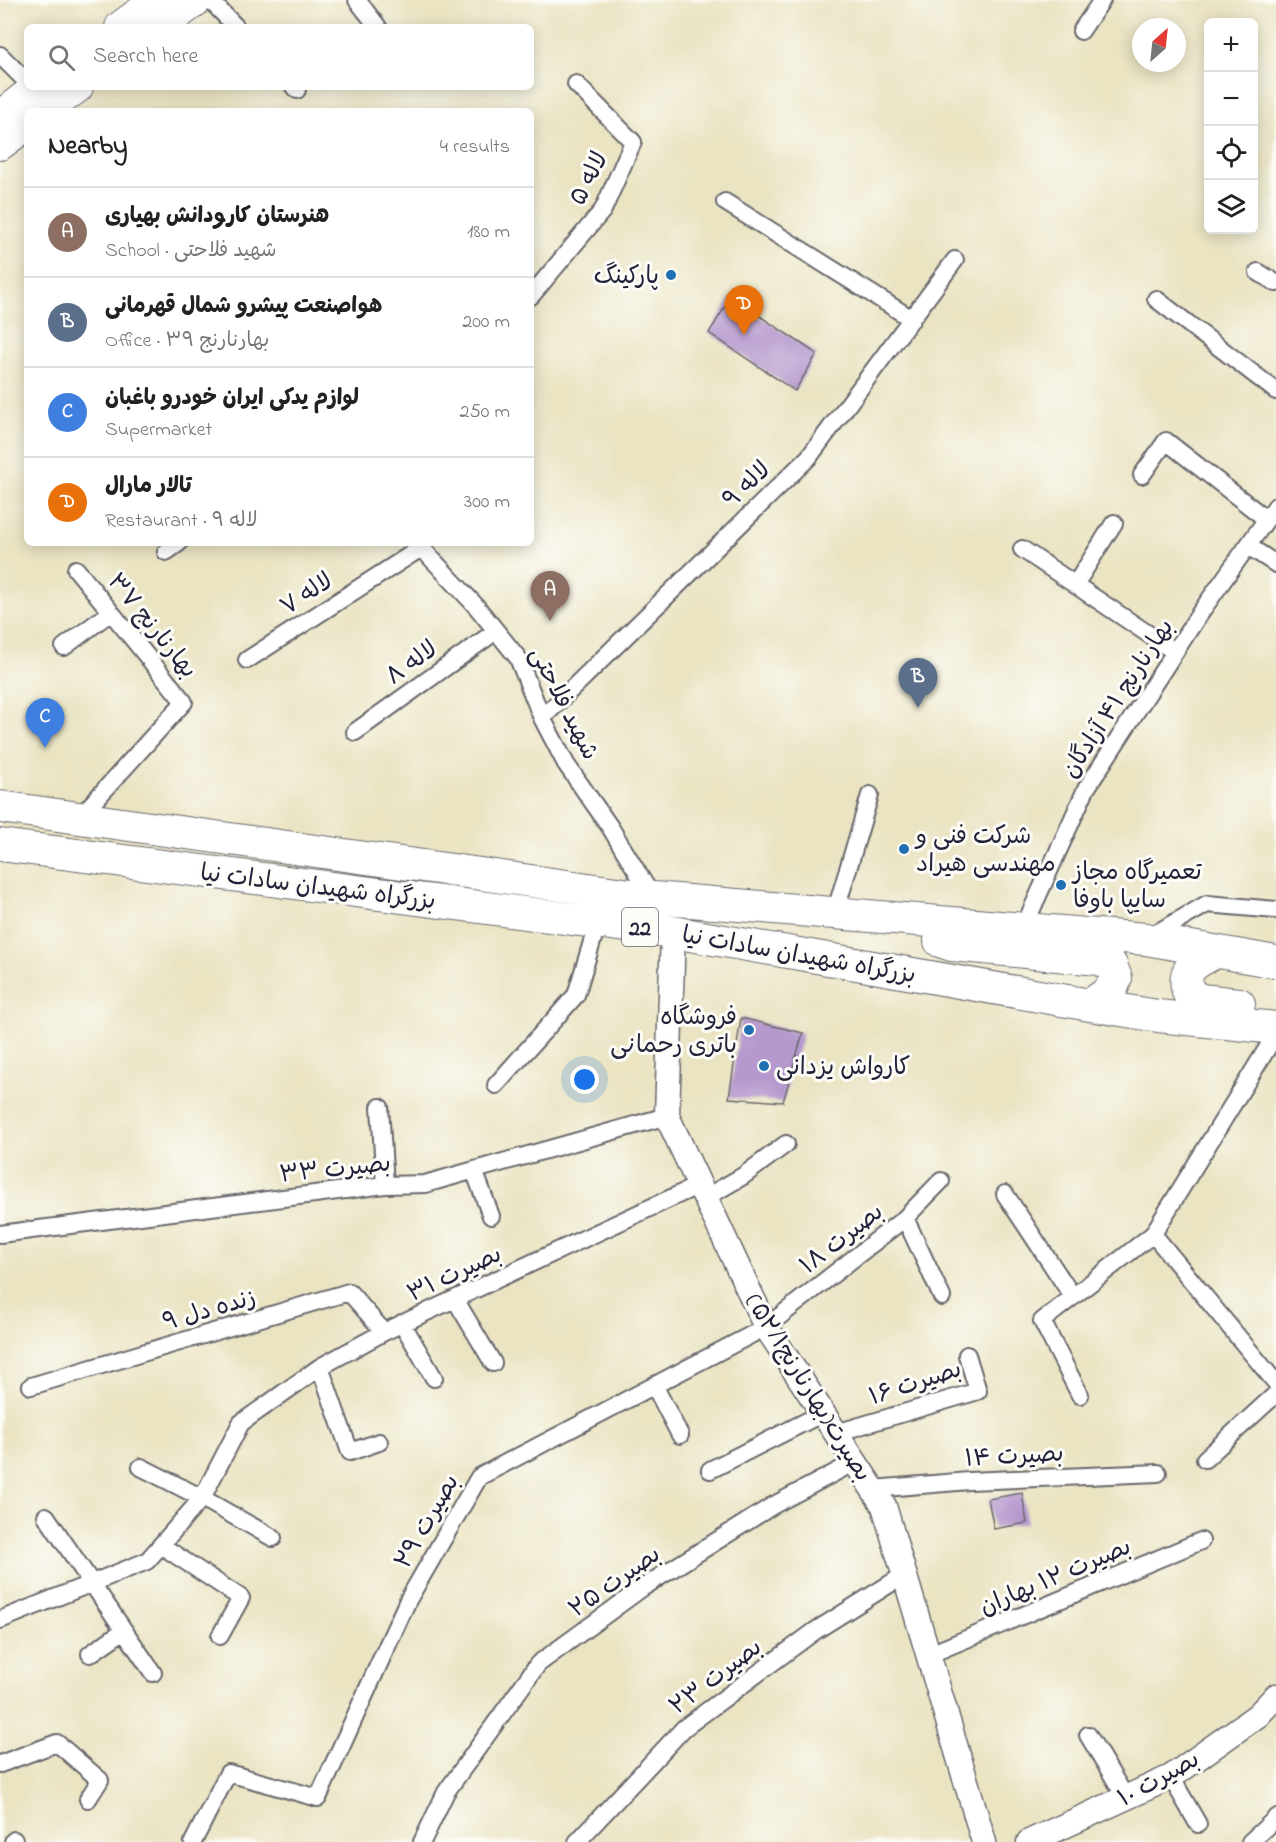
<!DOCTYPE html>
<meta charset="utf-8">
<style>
:root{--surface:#fff;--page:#f6f6f6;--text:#222;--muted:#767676;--line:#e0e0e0;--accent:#1f6fb2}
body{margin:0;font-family:"Indie Flower","Playpen Sans Arabic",sans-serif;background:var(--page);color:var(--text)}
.controls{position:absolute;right:18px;top:18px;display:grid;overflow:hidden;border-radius:9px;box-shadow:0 3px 15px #0003}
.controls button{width:54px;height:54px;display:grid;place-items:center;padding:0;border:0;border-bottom:2px solid var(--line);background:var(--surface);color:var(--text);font:30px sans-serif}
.compass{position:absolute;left:1132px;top:18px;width:54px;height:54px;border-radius:50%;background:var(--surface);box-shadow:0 3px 15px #0003;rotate:27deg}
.you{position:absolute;left:585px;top:1080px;width:21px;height:21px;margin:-15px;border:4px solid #fff;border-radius:50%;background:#1a73e8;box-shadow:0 0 0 9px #1a73e833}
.badge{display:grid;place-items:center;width:39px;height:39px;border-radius:50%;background:var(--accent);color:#fff;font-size:20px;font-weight:700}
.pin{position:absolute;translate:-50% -50px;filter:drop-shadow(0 2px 3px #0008)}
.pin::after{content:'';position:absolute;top:32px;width:21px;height:18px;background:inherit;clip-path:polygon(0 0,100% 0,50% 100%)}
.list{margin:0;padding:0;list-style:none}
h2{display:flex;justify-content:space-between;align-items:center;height:78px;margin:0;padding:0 24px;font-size:26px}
h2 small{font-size:20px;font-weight:400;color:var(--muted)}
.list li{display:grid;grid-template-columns:39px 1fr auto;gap:18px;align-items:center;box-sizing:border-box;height:90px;padding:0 24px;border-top:2px solid var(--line)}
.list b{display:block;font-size:22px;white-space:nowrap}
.list p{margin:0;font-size:20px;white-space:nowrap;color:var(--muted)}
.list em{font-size:20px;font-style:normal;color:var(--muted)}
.icon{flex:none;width:33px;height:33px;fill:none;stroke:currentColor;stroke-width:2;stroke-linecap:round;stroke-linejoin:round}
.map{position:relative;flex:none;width:1276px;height:1842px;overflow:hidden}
.search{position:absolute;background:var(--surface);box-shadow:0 3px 15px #0003;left:24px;top:24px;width:510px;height:66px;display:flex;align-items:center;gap:15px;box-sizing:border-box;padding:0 21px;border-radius:9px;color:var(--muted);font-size:22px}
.panel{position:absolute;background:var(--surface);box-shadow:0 3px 15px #0003;left:24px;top:108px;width:510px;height:438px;border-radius:9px}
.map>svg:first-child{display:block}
.building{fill:#b599ce}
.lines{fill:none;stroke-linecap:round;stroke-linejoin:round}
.street-casing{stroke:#68666b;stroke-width:20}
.secondary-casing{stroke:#68666b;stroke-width:27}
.highway-casing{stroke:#68666b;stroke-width:34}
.street{stroke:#fff;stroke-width:16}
.secondary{stroke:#fff;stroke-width:24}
.highway{stroke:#fff;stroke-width:32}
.poi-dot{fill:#1f6fb2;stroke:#fdfcf7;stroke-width:2}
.labels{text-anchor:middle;stroke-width:6;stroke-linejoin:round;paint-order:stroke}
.shield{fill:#fdfcf7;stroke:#646373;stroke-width:1.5}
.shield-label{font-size:22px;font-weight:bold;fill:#22223b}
.street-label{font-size:24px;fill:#22223b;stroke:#fdfcf7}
.poi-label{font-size:24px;fill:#22223b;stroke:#fdfcf7;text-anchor:start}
</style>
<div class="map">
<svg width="1276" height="1842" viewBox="0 0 1276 1842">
<rect width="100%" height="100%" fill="#fdfcf7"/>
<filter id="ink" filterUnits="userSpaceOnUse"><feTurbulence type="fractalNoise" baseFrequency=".0167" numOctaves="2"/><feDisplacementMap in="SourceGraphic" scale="12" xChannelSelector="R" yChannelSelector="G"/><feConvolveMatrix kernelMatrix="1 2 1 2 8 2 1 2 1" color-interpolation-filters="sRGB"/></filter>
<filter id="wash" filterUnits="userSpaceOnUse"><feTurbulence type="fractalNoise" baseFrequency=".008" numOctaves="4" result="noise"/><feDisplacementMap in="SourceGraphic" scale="24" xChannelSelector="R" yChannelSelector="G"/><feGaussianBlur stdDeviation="1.35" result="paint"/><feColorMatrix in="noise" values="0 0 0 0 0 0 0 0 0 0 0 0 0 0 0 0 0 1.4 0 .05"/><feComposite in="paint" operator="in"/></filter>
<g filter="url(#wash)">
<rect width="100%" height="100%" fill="#eae4c3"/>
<g id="blocks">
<path class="building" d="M731,297L817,354L795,391L709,333Z
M741,1018L803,1033L783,1102L729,1098Z
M1022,1493L1027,1523L994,1529L988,1499Z"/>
</g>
</g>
<g filter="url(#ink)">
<use href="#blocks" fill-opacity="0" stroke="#68666b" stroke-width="1.5"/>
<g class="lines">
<defs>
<path id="street" d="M210,0L236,27
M357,0L378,27
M1081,31L1102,0
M0,55L27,82
M294,87L297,90
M725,202L912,319
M1258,272L1276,283
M531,296L603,210L633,142L576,84
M1156,299L1276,391
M1142,475L1166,441L1266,519
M417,543L476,606L518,658L542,718L566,764L610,827L653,898
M1248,546L1276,564
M1022,549L1175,652
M166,552L179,543
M76,569L184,702L79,818
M1075,585L1114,523
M64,647L111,612
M247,660L421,548L424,543
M542,718L809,457L955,260
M355,732L496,631
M835,913L870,795
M1023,929L1086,789L1200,613L1276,506
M1148,938L1207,904L1276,910
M496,1085L576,995L598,922
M380,1107L385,1185
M474,1170L491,1216
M1005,1194L1073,1297
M705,1198L743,1176L786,1144
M905,1218L942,1297
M0,1234L385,1185L425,1184L667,1116
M1153,1234L1276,1383
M455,1299L493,1363
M402,1323L434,1378
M320,1367L350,1452L379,1442
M654,1385L680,1435
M31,1386L349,1292L384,1332
M1080,1395L1042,1321L1153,1234L1276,1034
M836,1433L978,1391L967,1355
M1205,1459L1276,1394
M141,1467L202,1498L273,1538
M710,1470L823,1413
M873,1489L969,1481L1158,1473
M46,1516L153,1673
M162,1546L241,1598L220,1636
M0,1620L147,1561L202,1498L241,1423L320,1367L384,1332L699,1185
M90,1654L123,1631
M928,1655L1201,1541
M1088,1735L1126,1798
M0,1764L57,1743L100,1780L88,1799
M1171,1777L1198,1824
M13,1842L14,1840
M193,1842L228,1773L318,1798L408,1600L479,1477L766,1327L905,1218L941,1181
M422,1842L446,1792L538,1664L642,1588L772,1506L855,1462
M577,1842L684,1728L815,1631L904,1575
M1250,1842L1276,1818"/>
<path id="secondary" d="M673,932L667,1116L766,1327L884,1506L984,1842
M1029,1842L1171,1777L1258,1715L1276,1696"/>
<path id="highway" d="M121,27L158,0
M160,27L196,0
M44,111L77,87
M0,117L38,87
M0,144L27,124
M0,807L653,898L1146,939L1276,962
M0,845L673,932L1090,1005L1158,1016L1276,1028
M940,941L952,945L1098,959L1111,965L1116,978L1113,986L1107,993L1090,1005
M1216,952C1197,962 1181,967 1188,992L1200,1000L1239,1004"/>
</defs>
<use href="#street" class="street-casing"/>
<use href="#secondary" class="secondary-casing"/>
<use href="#highway" class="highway-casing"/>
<use href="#street" class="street"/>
<use href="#secondary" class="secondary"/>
<use href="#highway" class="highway"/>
</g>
</g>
<g class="poi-dot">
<circle cx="671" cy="275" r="6"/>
<circle cx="904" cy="849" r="6"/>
<circle cx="1061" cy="885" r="6"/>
<circle cx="749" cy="1030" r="6"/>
<circle cx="764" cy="1066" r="6"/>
</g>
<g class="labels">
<rect class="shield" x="622" y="908" width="36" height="38" rx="4.5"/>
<g class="shield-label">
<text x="640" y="935">22</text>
</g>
<g class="street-label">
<text transform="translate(588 178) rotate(-63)" y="8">لاله ۵</text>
<text transform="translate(746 484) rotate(-44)" y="8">لاله ۹</text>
<text transform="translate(306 593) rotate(-33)" y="8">لاله ۷</text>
<text transform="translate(153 625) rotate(51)" y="8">بهارنارنج ۳۷</text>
<text transform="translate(411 662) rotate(-36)" y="8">لاله ۸</text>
<text transform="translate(1117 698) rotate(-57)" y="8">بهارنارنج ۴۱ آزادگان</text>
<text transform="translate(565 703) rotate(63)" y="8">شهید فلاحتی</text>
<text transform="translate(318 886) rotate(7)" y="8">بزرگراه شهیدان سادات نیا</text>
<text transform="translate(799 954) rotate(10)" y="8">بزرگراه شهیدان سادات نیا</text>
<text transform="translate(335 1168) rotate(-6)" y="8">بصیرت ۳۳</text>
<text transform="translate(841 1238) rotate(-38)" y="8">بصیرت ۱۸</text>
<text transform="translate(454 1273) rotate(-25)" y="8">بصیرت ۳۱</text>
<text transform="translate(209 1309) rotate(-16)" y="8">زنده دل ۹</text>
<text transform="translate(915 1382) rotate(-18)" y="8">بصیرت ۱۶</text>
<text transform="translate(809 1387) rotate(58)" y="8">بصیرت(بهارنارنج۵۲/۱)</text>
<text transform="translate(1014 1455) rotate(-3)" y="8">بصیرت ۱۴</text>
<text transform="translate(426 1521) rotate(-60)" y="8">بصیرت ۲۹</text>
<text transform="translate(1055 1576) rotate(-23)" y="8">بصیرت ۱۲ بهاران</text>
<text transform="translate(614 1581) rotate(-35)" y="8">بصیرت ۲۵</text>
<text transform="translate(715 1676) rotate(-37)" y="8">بصیرت ۲۳</text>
<text transform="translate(1158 1778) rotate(-29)" y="8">بصیرت ۱۰</text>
</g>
<g class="poi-label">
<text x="659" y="283" text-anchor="end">پارکینگ</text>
<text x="916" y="843">شرکت فنی و<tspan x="916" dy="28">مهندسی هیراد</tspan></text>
<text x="1073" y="879">تعمیرگاه مجاز<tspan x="1073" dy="28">سایپا باوفا</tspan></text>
<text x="737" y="1024" text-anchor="end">فروشگاه<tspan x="737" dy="28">باتری رحمانی</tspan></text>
<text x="776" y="1074">کارواش یزدانی</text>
</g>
</g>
</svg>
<div class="controls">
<button>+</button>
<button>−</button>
<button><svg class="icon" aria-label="locate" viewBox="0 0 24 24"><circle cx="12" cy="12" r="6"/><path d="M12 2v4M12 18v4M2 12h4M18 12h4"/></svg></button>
<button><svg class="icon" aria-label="layers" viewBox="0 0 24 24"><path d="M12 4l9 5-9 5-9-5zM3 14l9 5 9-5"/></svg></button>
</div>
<svg class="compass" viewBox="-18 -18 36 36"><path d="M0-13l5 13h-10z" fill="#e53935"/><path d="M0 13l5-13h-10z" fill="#767676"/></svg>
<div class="you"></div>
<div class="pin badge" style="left:550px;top:621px;background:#8d6e63">A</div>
<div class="pin badge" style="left:918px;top:708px;background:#5c6f8a">B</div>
<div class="pin badge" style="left:45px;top:748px;background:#3f7fe0">C</div>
<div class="pin badge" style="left:744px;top:335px;background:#e8710a">D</div>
<div class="search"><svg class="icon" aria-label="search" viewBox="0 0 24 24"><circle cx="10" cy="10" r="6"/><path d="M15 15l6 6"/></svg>Search here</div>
<section class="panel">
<h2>Nearby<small>4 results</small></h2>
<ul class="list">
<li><span class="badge" style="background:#8d6e63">A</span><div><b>هنرستان کارودانش بهیاری</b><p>School · شهید فلاحتی</p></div><em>180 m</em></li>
<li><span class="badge" style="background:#5c6f8a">B</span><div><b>هواصنعت پیشرو شمال قهرمانی</b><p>Office · بهارنارنج ۳۹</p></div><em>200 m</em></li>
<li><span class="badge" style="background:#3f7fe0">C</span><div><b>لوازم یدکی ایران خودرو باغبان</b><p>Supermarket</p></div><em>250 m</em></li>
<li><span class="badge" style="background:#e8710a">D</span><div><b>تالار مارال</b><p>Restaurant · لاله ۹</p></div><em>300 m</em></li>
</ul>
</section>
</div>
